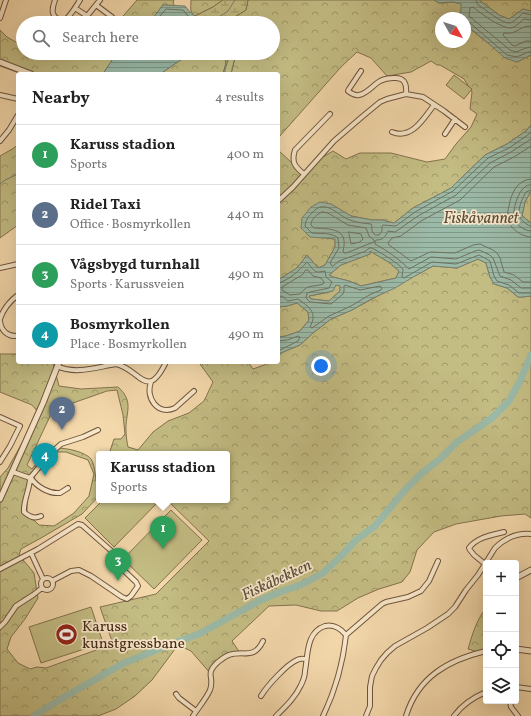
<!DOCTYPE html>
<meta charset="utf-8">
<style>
:root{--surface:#fff;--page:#f2f2f2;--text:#222;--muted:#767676;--line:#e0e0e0;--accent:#8f2418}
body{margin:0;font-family:Vollkorn,serif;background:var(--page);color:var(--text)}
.controls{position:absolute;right:12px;bottom:12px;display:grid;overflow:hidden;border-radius:4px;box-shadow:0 4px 16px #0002}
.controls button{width:36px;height:36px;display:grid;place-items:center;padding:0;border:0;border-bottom:1px solid var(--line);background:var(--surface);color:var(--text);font:20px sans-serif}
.compass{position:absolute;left:435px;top:12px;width:36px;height:36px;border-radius:50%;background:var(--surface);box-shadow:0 4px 16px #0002;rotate:129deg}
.you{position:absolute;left:321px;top:366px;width:14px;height:14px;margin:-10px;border:3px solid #fff;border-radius:50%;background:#1a73e8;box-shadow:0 0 0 6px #1a73e833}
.badge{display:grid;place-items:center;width:26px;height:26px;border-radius:50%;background:var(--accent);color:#fff;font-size:13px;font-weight:700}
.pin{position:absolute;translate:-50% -33px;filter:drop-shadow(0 1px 2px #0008)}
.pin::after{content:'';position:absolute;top:21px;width:14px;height:12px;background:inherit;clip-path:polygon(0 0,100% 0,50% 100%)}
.popup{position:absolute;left:96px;top:451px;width:134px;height:52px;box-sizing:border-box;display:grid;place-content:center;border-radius:4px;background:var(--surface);filter:drop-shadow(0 1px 3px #0005);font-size:13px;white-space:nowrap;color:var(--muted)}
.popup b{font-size:15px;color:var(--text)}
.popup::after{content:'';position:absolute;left:50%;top:100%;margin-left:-8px;border:8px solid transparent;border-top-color:var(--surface)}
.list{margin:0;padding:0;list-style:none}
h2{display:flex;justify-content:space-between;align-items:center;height:52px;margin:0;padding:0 16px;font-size:17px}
h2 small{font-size:13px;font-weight:400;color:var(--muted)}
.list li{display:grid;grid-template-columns:26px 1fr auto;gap:12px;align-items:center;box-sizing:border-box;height:60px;padding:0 16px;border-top:1px solid var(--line)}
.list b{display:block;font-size:15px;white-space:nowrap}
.list p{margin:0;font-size:13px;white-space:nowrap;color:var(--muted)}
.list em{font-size:13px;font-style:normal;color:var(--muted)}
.icon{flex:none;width:22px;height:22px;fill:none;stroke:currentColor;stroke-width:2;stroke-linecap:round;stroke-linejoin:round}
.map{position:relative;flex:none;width:531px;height:716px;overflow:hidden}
.search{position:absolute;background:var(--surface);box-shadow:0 4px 16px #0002;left:16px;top:16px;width:264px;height:44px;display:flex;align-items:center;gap:10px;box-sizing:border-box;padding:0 14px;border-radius:22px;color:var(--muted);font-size:15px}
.panel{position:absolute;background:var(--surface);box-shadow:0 4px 16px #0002;left:16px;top:72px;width:264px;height:292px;border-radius:4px}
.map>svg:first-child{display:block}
.forest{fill:url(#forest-crowns);stroke:#84724e;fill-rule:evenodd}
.wetland{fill:url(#wetland-marsh);stroke:#84724e}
.garden{fill:#c3bc83;stroke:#84724e}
.water{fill:url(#water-rules);stroke:#79806f;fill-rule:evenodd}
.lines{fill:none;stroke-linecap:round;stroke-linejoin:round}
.shore{stroke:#707260;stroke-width:1}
.stream{stroke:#79806f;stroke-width:1}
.river{stroke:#9bbaa8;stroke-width:7}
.minor-casing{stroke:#70553e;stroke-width:6}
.tertiary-casing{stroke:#70553e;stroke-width:7}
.minor{stroke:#f7e6c8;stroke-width:4}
.tertiary{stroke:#f7e6c8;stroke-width:5}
.labels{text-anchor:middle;stroke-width:3.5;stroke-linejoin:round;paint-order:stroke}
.poi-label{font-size:15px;fill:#452919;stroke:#f7e6c8;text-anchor:start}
.water-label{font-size:16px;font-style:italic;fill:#5a4d3d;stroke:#f7e6c8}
</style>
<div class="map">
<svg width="531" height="716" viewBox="0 0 531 716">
<defs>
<pattern id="forest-crowns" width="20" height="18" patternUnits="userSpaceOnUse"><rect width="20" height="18" fill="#c3bc83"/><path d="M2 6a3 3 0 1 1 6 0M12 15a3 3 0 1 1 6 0" fill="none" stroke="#a0996a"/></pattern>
<pattern id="wetland-marsh" width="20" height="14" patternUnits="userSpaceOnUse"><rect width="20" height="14" fill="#c3bc83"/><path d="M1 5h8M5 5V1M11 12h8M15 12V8" fill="none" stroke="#a0996a"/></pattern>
<pattern id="water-rules" width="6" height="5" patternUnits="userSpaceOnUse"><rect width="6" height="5" fill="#9bbaa8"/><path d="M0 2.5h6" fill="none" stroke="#809788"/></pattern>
</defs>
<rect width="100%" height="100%" fill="#f3d8ab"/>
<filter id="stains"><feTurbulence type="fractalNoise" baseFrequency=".005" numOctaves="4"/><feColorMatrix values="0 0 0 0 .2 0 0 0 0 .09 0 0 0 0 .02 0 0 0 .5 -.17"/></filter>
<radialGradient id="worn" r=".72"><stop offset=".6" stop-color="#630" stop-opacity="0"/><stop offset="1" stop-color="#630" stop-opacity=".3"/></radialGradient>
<path class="forest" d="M137,0H174L173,3L175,6L163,5L149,23H117Z
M191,0H223L213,7L195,16C189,12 191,6 191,0Z
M248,0H434L439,3L453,2L462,4L461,10L459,16L460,18H441V42H465V23C479,39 499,50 517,62L531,55V125L526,131L507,144L485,155L451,188L413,208L394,223L382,220H372L351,216L331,204L327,238L335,239V247L325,265L318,268L307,255L297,268L278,280V150L292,163L306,173L323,157L333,151L346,159L360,153H391L427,162L445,159L456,144L471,127L477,114L470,109L472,92L464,79L440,65H437L431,61L411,72L387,76L371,58L357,52L341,67L279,137L278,140V74H231L236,53H273V23H234L233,18L246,10Z
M479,0H531V11L523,9L509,19L499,15Z
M0,30L7,37L23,46V53H37L49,59L58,53H119L114,57L103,74H22L0,66Z
M194,53H224L226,63L223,74H160L182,59Z
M18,144V199L17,201L18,203V225L0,238V156L14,148Z
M531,191V223L522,216L525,202Z
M370,251L390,263L399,271L396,278L361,286L349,281L333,277L329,275L341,265L370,254Z
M478,259L486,263L490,277L494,284L507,288L518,297H522L531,296V518L525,514L501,516L456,524L434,532L417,550L410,572L402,582L379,589L358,598L337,611H321L296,605L269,606L232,641L240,653L217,661L210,673L191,651L178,645L152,680L135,696L116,709L98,716H0V477L8,468L39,413L32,405L0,392V354H18V362H51L53,363L59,386L81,389L118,387C135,402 125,413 126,431C126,436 127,442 128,447L138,450L153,432L168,421L189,413L204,401L213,382L200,364V362H248L253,369L264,365L269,362H278V356L283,352L300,345L313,333L331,319L352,310L433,266L457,268ZM117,390L123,415L125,434L121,439H114L109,454H227V500H167L209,541L156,594L100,607L113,644L46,668L37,667L30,669L18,663L7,649L11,637L25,619L38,598L34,573L19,555L21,549L41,538L82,514L99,496V492C95,484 96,466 91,459C85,451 57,445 49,450C46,451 35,465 32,469L27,465L53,410L107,391ZM51,452H66L88,460L94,474L89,496L74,513L54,526L39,525L27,513V496L36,473Z
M336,284L340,286V291L329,301L311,299L309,296L325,293L332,291Z
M297,303L308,312L309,320L300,331L286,336L278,337V307L287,306Z
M486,608V650L478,652L468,649C472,635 477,619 486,608Z"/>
<path class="wetland" d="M223,0H248L246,10L233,18L234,23H207L195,16L213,7Z
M224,53H236L231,74H223L226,63Z"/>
<path class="garden" d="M454,75L472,89L464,99L446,85Z
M103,500H160L114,547L85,518Z
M171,510L202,540L154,589L123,559Z
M91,607L103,643L41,663L29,627Z"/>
<path class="water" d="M434,0H479L499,15L509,19L523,9L531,11V55L517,62L505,58L488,43L470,28L465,23V18H460L459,16L461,10V4L453,2L439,3Z
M163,5L185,6C191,14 198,19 207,23H149Z
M119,53H194L182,59L160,74H103L114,57Z
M531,125V191L525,202L522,216L531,223V296L522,297H518L507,288L494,284L490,277L486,263L478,259L457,268L433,266L415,276L395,288L373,298L352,310L331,319L313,333L300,345L283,352L278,356V337L286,336L300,331L309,320L308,312L297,303L287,306L278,307V280L297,268L307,255L318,268L325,265L335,247V239L310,237L301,228L302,218L311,207L320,202L331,204L351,216L372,220H382L394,223L413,208L451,188L485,155L507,144L526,131ZM370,251L390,263L399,271L396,278L361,286L349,281L333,277L329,275L341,265L370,254ZM336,285L340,286V291L329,301L311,299L309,296L333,291Z"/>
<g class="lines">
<path class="shore" d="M476,0L477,3L478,5C485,9 502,24 510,23C514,22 520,16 523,13L531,15
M531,20L524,19C520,22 516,27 511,28C502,29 480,13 473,7L470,8L469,15V16L493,36L510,50L516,52L526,48L531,47
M465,21L469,22L507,55L517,57L528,52H531
M154,23L166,9L183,10L188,16L198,23
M531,26C520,25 518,35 504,33L503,35L512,45L515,46L526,41H531
M531,132L529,134L509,148L488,158L453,191L415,212L396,226L383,225L382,226V231L379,235C373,236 371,231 372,226L371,224C364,223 357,223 350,220C338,216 325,197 312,213C307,218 306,220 305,226L312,233C320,234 331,232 338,238L339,248L330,263L332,266H333L339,261L366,251L369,248H372C378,251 402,265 403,270C403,271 402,275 402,277L404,278L432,262L456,264L479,255L490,261L494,276L497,281L509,285L519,293H531
M531,139L511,152L490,163L456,195L418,216L398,230L395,232L388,231C385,237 383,240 376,240L375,242V244C388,251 399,259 409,269L431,257L456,259L475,251L479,250L490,255L493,258L500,276L511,280L521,288H531
M531,146L514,157L494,167L460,200L421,221L401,236L392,238L388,243L389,245L411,261L430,252L455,253L473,245L480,244L493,250L497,253L500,258L504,272L514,275L523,282H531
M531,179C517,180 511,194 509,206C508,210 507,214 508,219C509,228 522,237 531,237
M531,185C528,185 527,185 525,187C518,191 512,211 514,219C516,225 525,231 531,231
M531,190L526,192C522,199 514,215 523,221C526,224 527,225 531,226
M322,212L328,213L348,225L366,228L369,236L374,240V242C365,245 355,250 346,253H344L343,251C349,228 331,229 314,228L311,225C311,219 317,214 322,212Z
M349,232L361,234L363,239L360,242L351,244L349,234Z
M306,270H308L313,276L321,278L324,282L323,284C311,288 309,283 300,294L290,295L282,290V287L302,275Z
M278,283C288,281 300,270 306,263L307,262C310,265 314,273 319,272C321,272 323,271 325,271L326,277L332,282L329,288L310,292L307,293L306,298L310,302L331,304L343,294L344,291V286L345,285L360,290L380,286L382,288L381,290L371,294L351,306L329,316L312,328L310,327C318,312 309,307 298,299L288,301C284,299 284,294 278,297
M278,341L287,340L298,336L300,337L298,341L278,351"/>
<path class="stream" d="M210,23L228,11L235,0
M224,74L230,53
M0,184L5,180L18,174"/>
<path class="river" d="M34,716L61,699L122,664L171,644L199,634L259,601L280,592L303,584L323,573L340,557L356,540L375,526L405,490L422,473L440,459L457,442L492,418L509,401L520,381L531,355"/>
<defs>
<path id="minor" d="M55,0C51,11 51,17 63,22C70,17 75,8 80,0
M96,5L112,17
M75,8L87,16L100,0
M87,16L88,19L92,23
M0,18L6,0
M361,71L349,89L348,91C352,94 355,96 359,95C368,93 373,85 380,81C384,79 388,78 393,78C404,77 407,83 406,94
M0,95L18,99
M392,132C412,140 424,118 434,105
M445,134L455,119
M0,141L9,130L18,115
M304,174C295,167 291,162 295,150L330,114
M278,201L293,187L334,141L363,116L380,102L387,99L406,94L423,97L444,111L465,127
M0,268L18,264
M0,319C3,310 10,301 18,295
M0,321C1,331 8,337 18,336
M57,366C76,375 97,367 116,364C140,369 147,402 166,362
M151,382C145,398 158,416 175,408L194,391
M0,417L20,426L10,446L0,462
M13,472L30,478L50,454L61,444L83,437L98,430
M30,478C30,489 23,501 24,512C30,517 34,519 41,516
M31,478C37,487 49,494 60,493L68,488
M31,553L43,579
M485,564L474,555L470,550L469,548C477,537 492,535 504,532
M0,569L38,549L78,524L82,525L116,555L114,559L117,564L136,582L138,586L131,596L127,599L122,597L91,576L79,570L71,571L52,581
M41 584a6 6 0 1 1 12 0a6 6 0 1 1-12 0Z
M0,627L5,622L16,606L33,595L42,588
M516,687L531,689
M176,694L179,698L196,711
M261,696C267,686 287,664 297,660C300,658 303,659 306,659
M510,701L511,707L518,716
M193,716C198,708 206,699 210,690C215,676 204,675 218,662C221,660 225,656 229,655C244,650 254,660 263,641
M276,716C285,707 295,698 301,685C303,681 305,676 305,671C308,655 306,632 325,626C334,624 341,629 346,635
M323,716C335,691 343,663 346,635L382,604L386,602L408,597L421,591L429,581L438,561
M366,716L370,706V687L372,676L376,668L381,660L387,653L395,646L427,628L448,614L455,607L466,590L478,575L495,548C505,538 517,533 531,534
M406,716C418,677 448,660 486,651
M454,716C462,705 474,697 486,692"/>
<path id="tertiary" d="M0,62L31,74
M0,499L43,403L59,362
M516,578L531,570
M516,649L531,651"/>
</defs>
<use href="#minor" class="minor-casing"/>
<use href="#tertiary" class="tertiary-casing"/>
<use href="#minor" class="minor"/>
<use href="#tertiary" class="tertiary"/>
</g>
<defs>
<symbol id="stadium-disc" viewBox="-11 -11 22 22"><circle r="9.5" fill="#8f2418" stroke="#f7e6c8"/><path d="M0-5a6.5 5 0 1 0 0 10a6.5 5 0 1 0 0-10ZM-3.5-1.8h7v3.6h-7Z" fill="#fff"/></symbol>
</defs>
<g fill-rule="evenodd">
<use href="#stadium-disc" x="54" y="622" width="25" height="25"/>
</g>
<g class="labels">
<g class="poi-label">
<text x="82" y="631">Karuss<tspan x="82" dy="17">kunstgressbane</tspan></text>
</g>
<g class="water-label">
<text x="481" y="223">Fiskåvannet</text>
<text transform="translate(276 579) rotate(-25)" y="6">Fiskåbekken</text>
</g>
</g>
<rect width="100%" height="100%" filter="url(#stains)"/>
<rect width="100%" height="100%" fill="url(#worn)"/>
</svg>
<div class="controls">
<button>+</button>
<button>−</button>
<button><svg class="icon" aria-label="locate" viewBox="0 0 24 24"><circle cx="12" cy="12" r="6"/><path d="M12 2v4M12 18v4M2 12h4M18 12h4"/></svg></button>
<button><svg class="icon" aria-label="layers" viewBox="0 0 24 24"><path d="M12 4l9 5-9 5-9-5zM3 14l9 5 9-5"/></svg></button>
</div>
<svg class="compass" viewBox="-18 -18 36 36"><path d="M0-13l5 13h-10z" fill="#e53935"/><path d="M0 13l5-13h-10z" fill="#767676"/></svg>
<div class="you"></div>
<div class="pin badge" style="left:163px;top:549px;background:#2e9e5b">1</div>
<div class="popup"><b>Karuss stadion</b>Sports</div>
<div class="pin badge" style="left:62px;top:430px;background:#5c6f8a">2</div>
<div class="pin badge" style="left:118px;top:581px;background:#2e9e5b">3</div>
<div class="pin badge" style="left:45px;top:476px;background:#0f9aa8">4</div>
<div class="search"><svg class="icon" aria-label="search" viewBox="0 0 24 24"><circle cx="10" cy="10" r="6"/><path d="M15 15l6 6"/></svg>Search here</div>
<section class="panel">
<h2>Nearby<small>4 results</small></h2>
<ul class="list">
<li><span class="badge" style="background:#2e9e5b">1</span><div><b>Karuss stadion</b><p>Sports</p></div><em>400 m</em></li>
<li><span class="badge" style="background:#5c6f8a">2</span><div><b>Ridel Taxi</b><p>Office · Bosmyrkollen</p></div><em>440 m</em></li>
<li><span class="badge" style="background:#2e9e5b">3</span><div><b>Vågsbygd turnhall</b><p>Sports · Karussveien</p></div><em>490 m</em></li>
<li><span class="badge" style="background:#0f9aa8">4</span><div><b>Bosmyrkollen</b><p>Place · Bosmyrkollen</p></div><em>490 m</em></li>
</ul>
</section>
</div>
